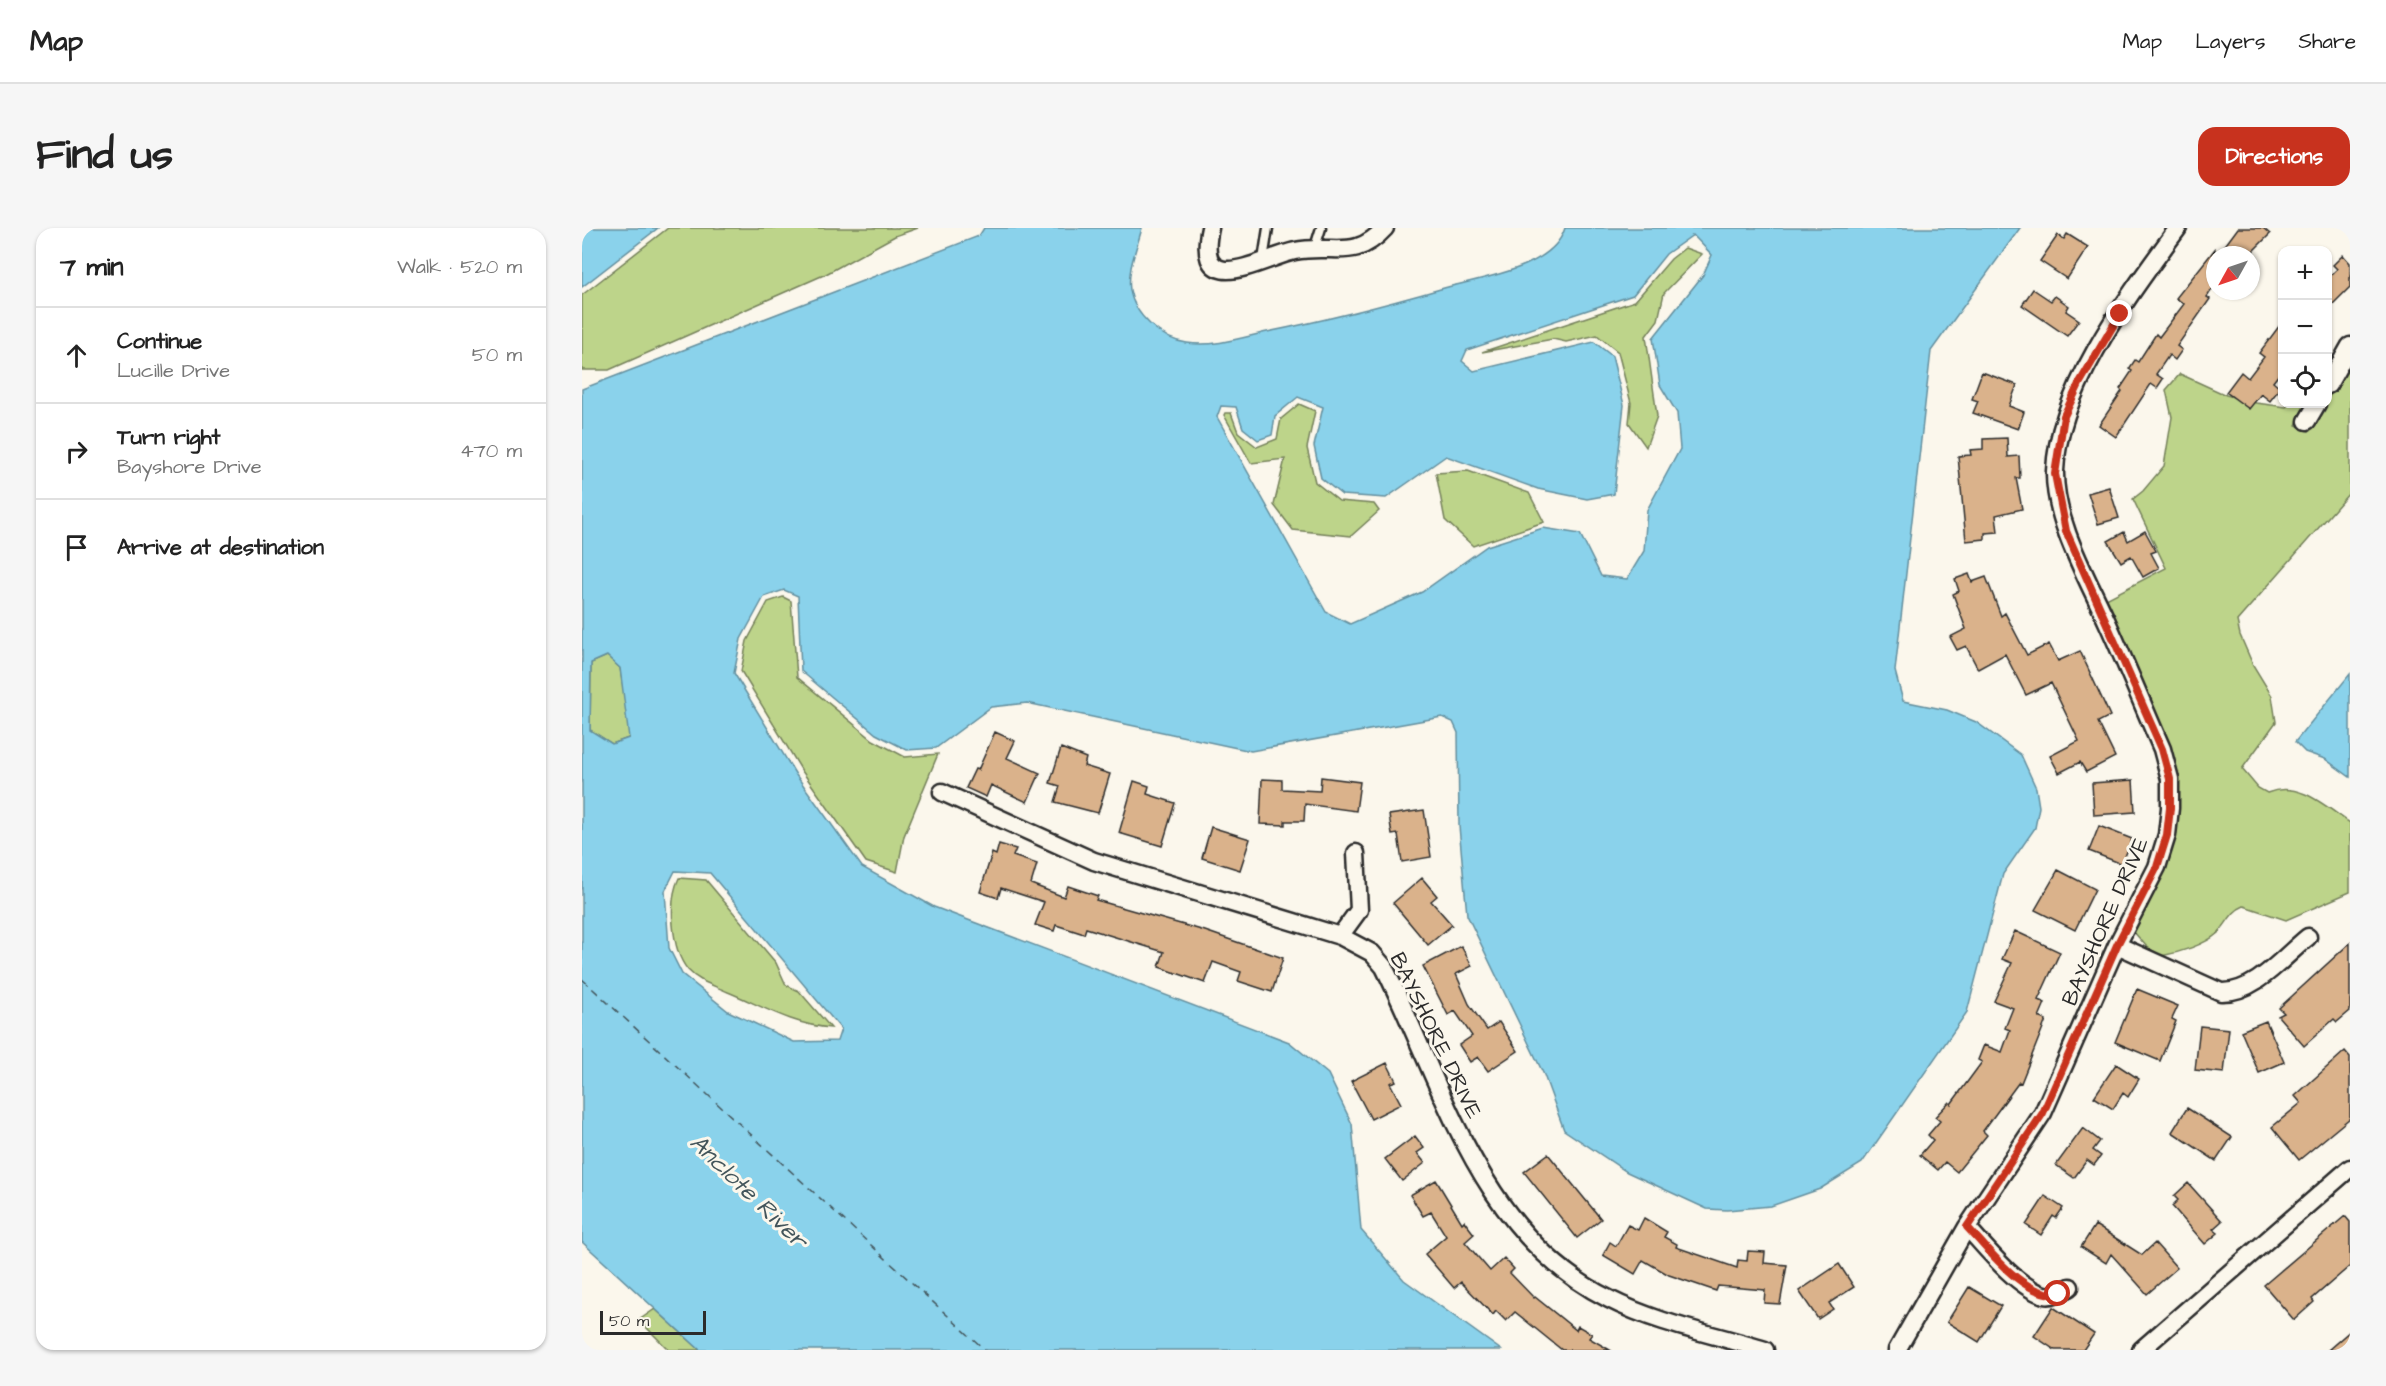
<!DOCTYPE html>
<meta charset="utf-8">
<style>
:root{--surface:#fff;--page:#f6f6f6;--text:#222;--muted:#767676;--line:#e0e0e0;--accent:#c8321e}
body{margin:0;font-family:"Architects Daughter",sans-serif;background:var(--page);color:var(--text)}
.controls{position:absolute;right:18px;top:18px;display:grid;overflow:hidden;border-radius:12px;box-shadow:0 2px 4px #0004}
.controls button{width:54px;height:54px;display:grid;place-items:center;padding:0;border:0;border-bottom:2px solid var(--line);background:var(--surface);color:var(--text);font:30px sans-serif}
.compass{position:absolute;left:1624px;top:18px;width:54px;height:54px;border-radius:50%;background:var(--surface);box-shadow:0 2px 4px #0004;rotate:230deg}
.scale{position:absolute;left:18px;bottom:15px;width:106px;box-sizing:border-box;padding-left:6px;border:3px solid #2b2b2b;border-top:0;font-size:16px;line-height:21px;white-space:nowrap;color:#2b2b2b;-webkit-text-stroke:4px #fbf7ec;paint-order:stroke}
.stop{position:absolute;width:18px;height:18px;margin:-14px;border:4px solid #c8321e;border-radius:50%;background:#fff}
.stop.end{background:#c8321e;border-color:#fff;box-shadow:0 2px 6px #0008}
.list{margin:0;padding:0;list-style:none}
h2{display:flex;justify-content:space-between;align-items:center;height:78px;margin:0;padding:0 24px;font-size:26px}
h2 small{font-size:20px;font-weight:400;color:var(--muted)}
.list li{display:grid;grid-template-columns:39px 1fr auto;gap:18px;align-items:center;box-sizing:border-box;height:96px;padding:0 24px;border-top:2px solid var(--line)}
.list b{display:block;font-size:22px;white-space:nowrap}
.list p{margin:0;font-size:20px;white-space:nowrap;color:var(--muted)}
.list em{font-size:20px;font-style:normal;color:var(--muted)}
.icon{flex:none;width:33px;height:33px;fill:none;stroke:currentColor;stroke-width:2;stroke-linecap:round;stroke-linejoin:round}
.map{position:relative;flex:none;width:1768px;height:1122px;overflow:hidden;border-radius:18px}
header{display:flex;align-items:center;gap:36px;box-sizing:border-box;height:84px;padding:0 30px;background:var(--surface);border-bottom:2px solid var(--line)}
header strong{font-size:28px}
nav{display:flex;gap:33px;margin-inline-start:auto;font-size:21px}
.intro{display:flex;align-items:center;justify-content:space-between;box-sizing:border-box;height:144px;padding:0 36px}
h1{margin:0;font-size:42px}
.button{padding:15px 27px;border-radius:18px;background:var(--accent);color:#fff;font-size:21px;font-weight:700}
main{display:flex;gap:36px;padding:0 36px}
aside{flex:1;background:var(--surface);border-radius:18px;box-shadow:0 2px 4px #0004}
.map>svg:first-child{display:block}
.green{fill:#bdd48a;stroke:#74805a;stroke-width:1.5}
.water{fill:#8ad2eb;stroke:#648f9e;stroke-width:1.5;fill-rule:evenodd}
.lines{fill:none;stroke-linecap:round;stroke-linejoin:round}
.ferry{stroke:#43555b;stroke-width:1.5;stroke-dasharray:8 6;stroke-linecap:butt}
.building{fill:#dab28b;stroke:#2b2b2b;stroke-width:1.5}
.service-casing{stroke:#2b2b2b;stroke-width:13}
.minor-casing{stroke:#2b2b2b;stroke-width:21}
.service{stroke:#fbf7ec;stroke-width:8}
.minor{stroke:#fbf7ec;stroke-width:16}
.route{stroke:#c8321e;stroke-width:8}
.labels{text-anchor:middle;stroke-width:6;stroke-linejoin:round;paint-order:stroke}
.street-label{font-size:22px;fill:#2b2b2b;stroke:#fbf7ec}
.water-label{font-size:24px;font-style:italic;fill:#43555b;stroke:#fbf7ec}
</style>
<header>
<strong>Map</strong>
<nav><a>Map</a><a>Layers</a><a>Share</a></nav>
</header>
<div class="intro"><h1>Find us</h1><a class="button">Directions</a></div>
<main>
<aside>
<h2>7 min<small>Walk · 520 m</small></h2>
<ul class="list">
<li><svg class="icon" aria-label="ahead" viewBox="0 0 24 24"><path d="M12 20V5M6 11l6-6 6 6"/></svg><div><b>Continue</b><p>Lucille Drive</p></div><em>50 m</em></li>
<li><svg class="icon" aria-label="right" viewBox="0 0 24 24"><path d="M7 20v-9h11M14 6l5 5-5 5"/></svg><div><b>Turn right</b><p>Bayshore Drive</p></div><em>470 m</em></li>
<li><svg class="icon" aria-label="arrive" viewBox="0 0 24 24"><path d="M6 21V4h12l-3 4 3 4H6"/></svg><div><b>Arrive at destination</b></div></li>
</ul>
</aside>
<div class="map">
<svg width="1768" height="1122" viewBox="0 0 1768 1122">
<rect width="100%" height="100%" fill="#fbf7ec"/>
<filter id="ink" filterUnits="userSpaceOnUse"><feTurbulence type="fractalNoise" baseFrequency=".0167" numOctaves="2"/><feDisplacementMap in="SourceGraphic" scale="12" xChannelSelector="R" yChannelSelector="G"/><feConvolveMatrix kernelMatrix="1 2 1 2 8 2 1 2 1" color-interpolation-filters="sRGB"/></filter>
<g filter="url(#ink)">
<path class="green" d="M86,0H336L313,8L244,46L27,142H0V67Z
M1103,20L1120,26L1082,65L1076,92L1064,108L1075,188L1064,219L1047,195L1049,175L1036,124L1015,107L984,114L971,111L900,124L1053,73L1089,31Z
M1768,133V264L1655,393L1658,407L1671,437L1690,468L1694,494L1660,541L1676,560L1685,565C1717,552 1743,578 1768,595V664L1704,692L1662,678C1649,683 1645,696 1636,705C1623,717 1596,725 1579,728L1565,719L1551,703L1596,550L1588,517L1524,371L1584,340L1551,271L1561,263L1582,238L1590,189L1584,162L1598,146L1644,167L1674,175L1704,179L1709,176H1726L1714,197L1727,203Z
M717,176L733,183L725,220L733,254L757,273L792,276L797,283L769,308L711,302L692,277L703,231L669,235L642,187L643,185H649L656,204L675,219L695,211L699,191Z
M886,243L947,265L962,294L891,318L863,292L854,245Z
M201,369L209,373L215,449L291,512L323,529L356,526L322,608L315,644L284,634L220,543L159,443L165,413L186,374Z
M25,428L38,440L49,509L30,516L8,502L9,435Z
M97,650L124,652L194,735L204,757L217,763L249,800C211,797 180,778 146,764C131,757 117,754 106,742C89,722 86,672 97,650Z
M73,1081L118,1122H87L57,1092Z"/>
<path class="water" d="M0,0H76L0,59Z
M402,0H560C555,20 545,42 548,62C552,87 580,112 605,115C632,119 659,110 685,104C745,92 803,77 862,60C898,50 971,41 983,0H1438L1349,123L1313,443L1321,473L1365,482L1394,494L1439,527L1454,560L1457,579L1453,600L1421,646L1385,784L1280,935L1238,961L1189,978L1145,982L1125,981L1045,944L982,902L962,847L885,687L877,598L876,505L871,494L860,489L669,523L445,475L409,479L354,520L325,522L294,506L219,443L216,368L202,362L182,369L159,411L152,445L214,547L280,639L352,679L707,814L746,846L770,896L779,1002L822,1052L919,1122H118L0,1014V161L397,8ZM1111,7L1130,27L1121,47L1071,110L1078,157L1095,185L1098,221L1065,282L1062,323L1045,351L1019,348L998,306L961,300L905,318L840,364L768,396L744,384L635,189L639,178L654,179L661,200L676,212L690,207L693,188L716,169L741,179L732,218L739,250L760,267L804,270L864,228L956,261L1005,271L1032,266L1042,177L1030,128L1012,114L892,143L880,133L885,122L1051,67L1084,26ZM25,428L38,440L47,510L30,516L8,502L9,435ZM93,643L128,645L259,801L255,813L212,814L146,783L100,746L87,720L83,663Z
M1768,446V549L1743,531L1723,524L1713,514Z"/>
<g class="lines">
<path class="ferry" d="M0,751L403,1122"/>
</g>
<path class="building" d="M1656,0H1681L1688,6L1667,27H1636Z
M1485,6L1506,19L1485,51L1458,33L1476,7L1482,11Z
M1633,21V57L1625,69L1628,71L1595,118L1600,122L1593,132L1587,127L1574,146L1581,151L1575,160L1569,156L1534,209L1517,197L1540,163L1538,161L1550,143L1547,141L1553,132L1556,134L1574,106L1577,109L1602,76L1594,70Z
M1761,27L1768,35V59L1746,81V50L1755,41L1751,37Z
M1451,61L1469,73L1473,68L1487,78L1484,83L1497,92L1485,108L1440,77Z
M1701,93V141L1691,154L1698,160L1688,173L1679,166L1667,181L1644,164L1659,144L1666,150L1682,129L1677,125Z
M1400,144L1435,157L1427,178L1442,184L1436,201L1391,185L1396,173L1390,171Z
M1425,210L1426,229L1437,228L1438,250H1434L1440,281L1414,287L1416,304L1403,305V311L1384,313L1376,228L1389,227L1388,222L1401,221V211Z
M1527,259L1537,290L1516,296L1506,265Z
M1563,303L1574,323L1569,325L1577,340L1561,349L1549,328L1539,334L1526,313L1542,304L1546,313Z
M1387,346L1390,354L1404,349L1419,388L1423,385L1445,427L1467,416L1476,433L1498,423L1528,488L1516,494L1533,529L1504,544L1498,534L1477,545L1468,528L1497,513L1469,455L1444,467L1423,426L1396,441L1384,418L1375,422L1368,409L1384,401L1371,366L1377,363L1373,351Z
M413,504L433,513L425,530L458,545L445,574L409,557L404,569L384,560L393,541L396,542Z
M479,520L504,530L502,538L528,546L516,585L473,574L478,558L468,555Z
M739,549L778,554L774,583L723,576L722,593H703V597L678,596L680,551L700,552V561L738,563Z
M1551,552L1553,584L1512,587L1510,555Z
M552,553L567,558L565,566L593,575L580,618L537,605Z
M842,582L849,629L820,634L816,606L810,607L807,587Z
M1517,598L1550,611L1540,636L1507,623Z
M629,599L668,611L658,642L620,630Z
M417,616L434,621L431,628L455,636L449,656L482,669L486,658L516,668L514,672L623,703L701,730L690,764L656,753L659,744L631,734L623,755L577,739L582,724L504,700L502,706L474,697L472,703L453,697L462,674L419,660L416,670L398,664L410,625L414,627Z
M1476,642L1513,661L1493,702L1453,682Z
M840,650L855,668L849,673L870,697L846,717L811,675Z
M1433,703L1478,724L1456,772L1463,775L1457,789L1464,792L1439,855L1437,854L1401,903L1405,907L1375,944L1363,934L1356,942L1338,927L1351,912L1346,907L1358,893L1353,889L1367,874L1369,876L1400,834L1396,832L1402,817L1420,824L1428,802L1423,800L1431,780L1412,773L1430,735L1420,731Z
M1768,715V783L1755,794L1752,791L1722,818L1696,788L1702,785L1697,780Z
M879,718L890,738L874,746L887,776L905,802L917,794L936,823L906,843L896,829L888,834L877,817L890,808L873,783L866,787L841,738Z
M1555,761L1596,778L1590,791L1594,793L1578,833L1533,814Z
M1684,793L1702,834L1677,845L1659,803Z
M1618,798L1647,801L1642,845L1613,842Z
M1763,823L1768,829V890L1717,932L1690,899L1719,875L1713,868Z
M805,835L814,853L808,855L819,876L789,891L769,853Z
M1534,836L1557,851L1546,869L1541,865L1531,881L1512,869Z
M1605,880L1650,909L1634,933L1590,904Z
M1501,900L1518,913L1511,922L1519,928L1512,937L1505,932L1492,950L1474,937Z
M833,908L842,920L835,925L843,935L820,953L803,931Z
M966,926L1019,991L995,1010L942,944Z
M854,952L880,995L882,993L892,1006L883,1014L908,1043L922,1030L932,1041L928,1045L952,1070L953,1069L994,1102L996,1098L1010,1106L1007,1110L1028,1122H980L933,1084L924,1093L914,1083L911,1087L879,1054L872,1060L843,1026L864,1008L849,984L841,988L828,967Z
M1606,955L1640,993L1631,1001L1636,1005L1623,1016L1590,978L1596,972L1592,968Z
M1463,968L1481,980L1474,990L1471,988L1459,1007L1444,997Z
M1763,988L1768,994V1038L1730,1071L1732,1074L1712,1092L1682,1057Z
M1062,990L1085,1004L1082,1009L1095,1016L1094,1019L1155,1040L1156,1032L1165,1033L1166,1023L1183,1024L1182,1035L1205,1037L1198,1076L1182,1075L1183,1062L1136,1058L1134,1063L1087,1047L1061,1032L1053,1046L1021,1027L1028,1014L1034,1018L1046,997L1056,1002Z
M1513,997L1560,1027L1573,1015L1595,1040L1565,1066L1529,1026L1524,1035L1499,1019Z
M1257,1036L1272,1059L1247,1075L1251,1081L1236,1091L1217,1063Z
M1387,1059L1419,1078L1397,1114L1365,1094Z
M1471,1079L1512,1106L1501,1122H1473L1452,1108Z
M1768,1103V1122H1746Z"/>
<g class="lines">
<defs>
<path id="service" d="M733,19L739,0
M681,32L686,0"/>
<path id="minor" d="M628,0C612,73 680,30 713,23C752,15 772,34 803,0
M1746,157L1768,118
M1725,193L1735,176
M360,564L512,633L758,708L790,725L802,739C862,859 898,1007 1027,1071C1076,1096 1131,1106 1183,1122
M758,708L777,682L774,625
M1535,717L1639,764C1673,765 1701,729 1726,709
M1385,999C1404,1020 1434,1058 1462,1067C1471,1069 1481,1063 1488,1059
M1315,1122L1385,999L1461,885L1535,717L1575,639L1585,607L1588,580V551L1580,521C1562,480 1545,438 1526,396C1506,351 1472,294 1473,243C1476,160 1548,66 1596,0
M1559,1122L1768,940"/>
</defs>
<use href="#service" class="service-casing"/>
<use href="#minor" class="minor-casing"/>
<use href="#service" class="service"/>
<use href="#minor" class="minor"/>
</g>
</g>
<g class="lines" filter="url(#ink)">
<path class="route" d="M1476,1066C1441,1069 1407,1022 1385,999L1461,885L1535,717L1575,639L1585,607L1588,580V551L1580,521L1484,303L1473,246L1482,188L1497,156L1538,86"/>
</g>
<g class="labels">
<g class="street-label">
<text transform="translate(1522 693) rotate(-66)" y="8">BAYSHORE DRIVE</text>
<text transform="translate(855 807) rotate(64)" y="8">BAYSHORE DRIVE</text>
</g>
<g class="water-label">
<text transform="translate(167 963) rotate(44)" y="8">Anclote River</text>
</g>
</g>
</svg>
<div class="controls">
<button>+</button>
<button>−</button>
<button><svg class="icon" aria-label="locate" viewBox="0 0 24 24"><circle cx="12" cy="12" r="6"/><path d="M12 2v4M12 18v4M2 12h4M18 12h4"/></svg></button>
</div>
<svg class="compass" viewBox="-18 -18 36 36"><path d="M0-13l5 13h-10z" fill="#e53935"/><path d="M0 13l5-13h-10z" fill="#767676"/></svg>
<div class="scale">50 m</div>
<div class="stop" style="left:1476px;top:1066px"></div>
<div class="stop end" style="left:1538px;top:86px"></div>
</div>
</main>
